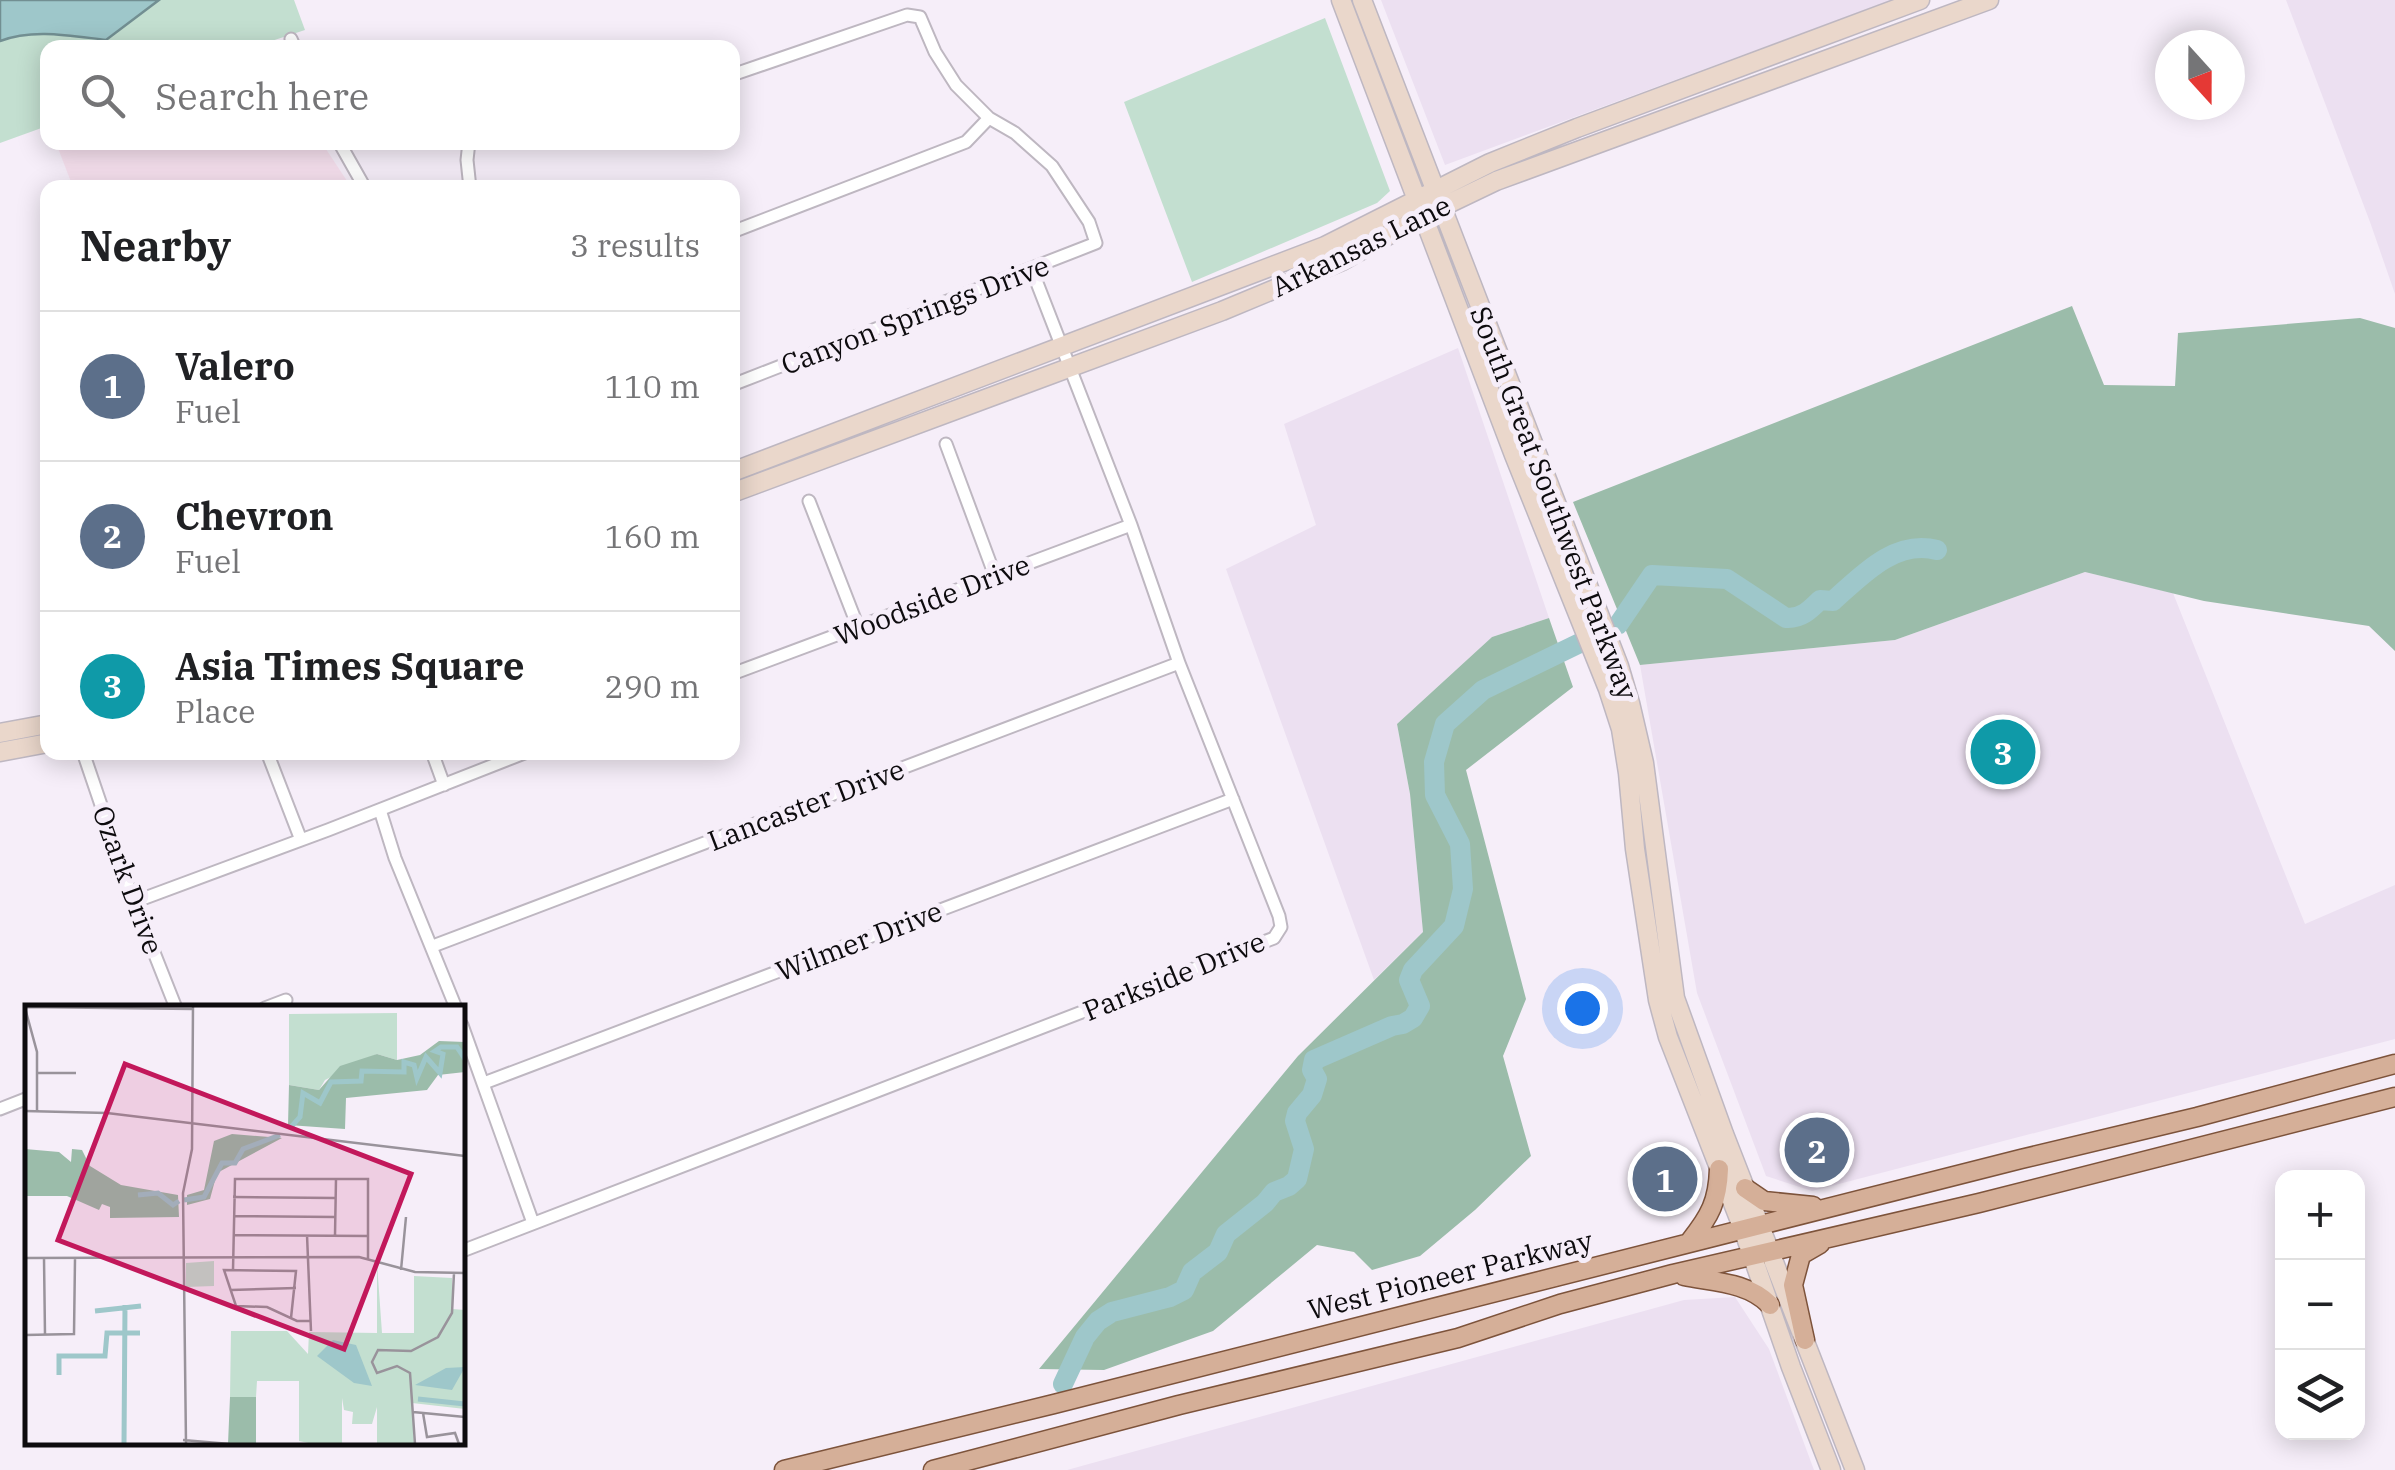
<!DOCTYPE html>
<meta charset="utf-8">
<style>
:root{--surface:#fff;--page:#f2f2f2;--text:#202124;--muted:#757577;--line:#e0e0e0;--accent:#b45309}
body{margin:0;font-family:"IBM Plex Serif",serif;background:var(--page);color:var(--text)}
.controls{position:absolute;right:30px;bottom:30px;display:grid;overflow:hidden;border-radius:20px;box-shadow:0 5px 25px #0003}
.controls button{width:90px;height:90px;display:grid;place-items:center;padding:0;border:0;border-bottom:2px solid var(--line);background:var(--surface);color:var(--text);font:50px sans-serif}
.compass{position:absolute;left:2155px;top:30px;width:90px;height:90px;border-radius:50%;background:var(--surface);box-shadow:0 5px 25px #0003;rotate:159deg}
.you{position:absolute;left:1582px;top:1008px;width:35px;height:35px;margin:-25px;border:8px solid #fff;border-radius:50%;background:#1a73e8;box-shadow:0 0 0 15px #1a73e833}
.badge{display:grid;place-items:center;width:65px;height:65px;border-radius:50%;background:var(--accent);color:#fff;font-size:32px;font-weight:700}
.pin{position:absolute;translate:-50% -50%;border:5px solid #fff;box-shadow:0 2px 10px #0006}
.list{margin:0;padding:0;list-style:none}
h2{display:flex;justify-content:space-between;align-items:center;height:130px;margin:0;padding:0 40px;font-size:42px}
h2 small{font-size:32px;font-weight:400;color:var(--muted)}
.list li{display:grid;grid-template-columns:65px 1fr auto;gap:30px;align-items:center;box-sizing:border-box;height:150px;padding:0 40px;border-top:2px solid var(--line)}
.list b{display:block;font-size:38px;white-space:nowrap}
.list p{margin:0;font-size:32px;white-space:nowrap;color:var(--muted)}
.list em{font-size:32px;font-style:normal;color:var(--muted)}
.icon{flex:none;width:55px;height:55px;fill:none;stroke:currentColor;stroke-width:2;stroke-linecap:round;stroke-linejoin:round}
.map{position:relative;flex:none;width:2395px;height:1470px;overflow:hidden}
.search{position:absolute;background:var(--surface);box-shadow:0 5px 25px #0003;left:40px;top:40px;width:700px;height:110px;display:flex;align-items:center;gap:25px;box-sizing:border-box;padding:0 35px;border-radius:20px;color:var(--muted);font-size:38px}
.panel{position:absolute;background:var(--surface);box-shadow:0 5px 25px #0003;left:40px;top:180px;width:700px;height:580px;border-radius:20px}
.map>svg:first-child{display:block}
.built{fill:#ece0f1}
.education{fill:#f6e0ee}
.green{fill:#c3dfd0}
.forest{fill:#9bbcaa}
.water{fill:#9ec7ca;stroke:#728f92;stroke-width:2.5}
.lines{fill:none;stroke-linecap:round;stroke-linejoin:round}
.river{stroke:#9ec7ca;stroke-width:20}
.street-casing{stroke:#beb7c1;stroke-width:15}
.secondary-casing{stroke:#beb7c1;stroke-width:21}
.primary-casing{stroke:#7d533b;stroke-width:21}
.street{stroke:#fff;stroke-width:11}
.secondary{stroke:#ead7cb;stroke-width:18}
.primary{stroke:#d5af98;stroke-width:18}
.labels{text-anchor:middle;stroke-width:10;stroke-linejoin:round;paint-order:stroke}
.street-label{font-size:28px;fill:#0d0b0e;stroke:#f6eef9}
.inset-river{fill:none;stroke:#9ec7ca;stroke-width:5}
.inset-road{fill:none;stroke:#99939b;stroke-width:2.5}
.view{fill:#c2185b;fill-opacity:0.15;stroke:#c2185b;stroke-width:5}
.inset-edge{fill:none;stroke:#0d0b0e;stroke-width:5}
</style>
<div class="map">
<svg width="2395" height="1470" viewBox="0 0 2395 1470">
<rect width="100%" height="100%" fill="#f6eef9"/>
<path class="built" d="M1381,0H1892L1445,165Z
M2286,0H2395V294L2370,222Z
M1458,348L1549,618L1492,637L1397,724L1410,794L1423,932L1374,980L1226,569L1316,525L1284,424Z
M2085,572L2173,593L2305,924L2395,885V1039L1812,1191L1766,1176L1697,993L1640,665L1895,640Z
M1735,1297L1769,1349L1814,1470H1067L1684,1300Z"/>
<path class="education" d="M56,143H322L351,187H73Z"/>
<path class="green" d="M0,0H294L305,30L253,47L48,48L47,126L0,143Z
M1325,18L1390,191L1377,203L1192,282L1124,102Z"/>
<path class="forest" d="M2072,306L2104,385L2175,386L2178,333L2360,318L2395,328V651L2369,626L2204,601L2085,572L1895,640L1640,665L1573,502Z
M1549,618L1573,687L1466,770L1526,999L1503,1056L1531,1156L1475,1210L1420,1256L1372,1270L1354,1252L1317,1245L1213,1331L1104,1370L1039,1369L1298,1056L1423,932L1410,794L1397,724L1492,637Z"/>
<path class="water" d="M0,0H159L106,40C72,36 33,28 0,41Z"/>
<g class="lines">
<path class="river" d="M1618,625L1652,575L1727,579L1786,618C1801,619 1810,610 1820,600L1833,601C1862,575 1895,539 1937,550
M1063,1384L1085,1337L1098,1321L1112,1312L1170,1297L1184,1290L1192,1272L1218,1252L1226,1234L1265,1203L1274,1192L1289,1186L1297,1179L1304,1149L1295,1121L1297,1113L1312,1095L1317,1079L1312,1070L1314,1060L1392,1026L1403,1024L1413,1018L1420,1006L1409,980L1413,970L1454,926L1463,889L1460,844L1435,795L1434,762L1445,724L1483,690L1582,642"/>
<defs>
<path id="street" d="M291,39L295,48
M732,75L907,15L920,17L935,52L956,85L989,118L1015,133L1052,166L1089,222L1096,243L732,385
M339,142L365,188
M469,142L467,160L470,188
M732,232L966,142L989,118
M946,444L995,576
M809,501L858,627
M732,674L1131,525
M83,752L134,902L176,1008
M267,752L301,840
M432,752L444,785
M380,810L395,858L456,1008
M134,902L328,830L527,752
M433,946L1179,663
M265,1008L286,1000
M462,1025L533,1223
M484,1083L1233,799
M0,1109L28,1098
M462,1251L1274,938L1281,927L1279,916L1179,663L1131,525L1032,270"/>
<path id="secondary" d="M1341,0L1514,455L1608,689L1621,729L1628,773L1635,849L1658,1000L1668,1037L1743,1229L1791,1367L1831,1470
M1362,0L1619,666L1630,703L1644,763L1675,998L1724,1134L1855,1470
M732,472L1325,246L1490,163L1577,128L1920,0
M732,493L1222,311L1342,261L1423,216L1496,181L1989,0
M0,733L48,724
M0,752L48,743"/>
<path id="primary" d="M1745,1188L1764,1201L1813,1206
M1690,1241C1710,1216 1718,1201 1719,1169
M1684,1276C1713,1282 1748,1282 1770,1305
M1805,1340L1793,1285L1801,1255L1820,1244
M784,1470L1054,1404L2021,1159L2197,1117L2395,1064
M933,1470L1179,1405L1458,1338L1560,1304L1673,1274L1979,1203L2395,1097"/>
</defs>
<use href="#street" class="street-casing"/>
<use href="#secondary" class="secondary-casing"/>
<use href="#primary" class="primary-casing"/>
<use href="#street" class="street"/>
<use href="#secondary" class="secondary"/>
<use href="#primary" class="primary"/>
</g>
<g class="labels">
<g class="street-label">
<text transform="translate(1361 246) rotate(-26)" y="10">Arkansas Lane</text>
<text transform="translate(915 315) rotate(-21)" y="10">Canyon Springs Drive</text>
<text transform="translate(1554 503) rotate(69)" y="10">South Great Southwest Parkway</text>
<text transform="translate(932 600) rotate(-21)" y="10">Woodside Drive</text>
<text transform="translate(806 805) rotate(-21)" y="10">Lancaster Drive</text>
<text transform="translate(128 880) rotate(70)" y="10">Ozark Drive</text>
<text transform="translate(859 941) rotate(-21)" y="10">Wilmer Drive</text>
<text transform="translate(1174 976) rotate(-22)" y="10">Parkside Drive</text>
<text transform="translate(1450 1275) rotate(-14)" y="10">West Pioneer Parkway</text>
</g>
</g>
<g transform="translate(25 1005)">
<rect width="440" height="440" fill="#f6eef9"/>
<path d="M372,8V55L352,49L300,75L294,85L264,80V9ZM189,256V281L161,282V258ZM352,258L357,328H389V271L427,273V304L440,305V404L387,398L389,439H352V402L347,419H327L328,407L319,405L317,393V439H288L274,436V376H232L231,392H205L206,326H262L283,349L284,327L352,328Z" fill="#c3dfd0"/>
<path d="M414,36L440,37V67L413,70L402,85L321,93L320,124L263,120L264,80L294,85L315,61L352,49L372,55L395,50ZM207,129L257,133L192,168L185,194L162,200V190L179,185L189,136ZM0,144L34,147L46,157L47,144L57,145L65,161L96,180L153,190L154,212L85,213V202L77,199L74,205L42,191H0ZM205,392H231V439H203Z" fill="#9bbcaa"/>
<path d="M308,335L331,340L347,381L329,378L292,351ZM440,362L427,385L390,380L421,363Z" fill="#9ec7ca"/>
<path class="inset-river" d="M266,122L275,112L278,88L295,98L306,77L336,76L337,66L379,67V57L389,60L392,73L401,52L415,68L418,49L410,46L416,42H432L440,54M113,190L133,188L148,200L154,196M159,195L179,192L197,158H210L218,144L255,130M70,306L116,301M34,370V351H80L82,328H115M393,394L440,399M99,439L100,300"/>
<path class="inset-road" d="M0,2L168,4M0,3L12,47V106M12,68H51M0,106L82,108L440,151M208,192L310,193M208,211L310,212M208,230L344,231M282,230L286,326M310,230L311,174M0,253L334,252L390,267L440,268M19,253L20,330M208,265L210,174H343V254M376,265L381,212M206,285L271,283M266,313L271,266L199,265L211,301L242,302L272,316H285M0,330L49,329L50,254M388,407L440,412M398,408L402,432L430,428L434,439M158,435L205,439M161,439L158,188L167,144L168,1M390,439L385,368L372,361L352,368L347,357L353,345L386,346L413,332L427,308L429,268"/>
<path class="view" d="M100,59L386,169L319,344L33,235Z"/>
<rect width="440" height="440" class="inset-edge"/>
</g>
</svg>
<div class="controls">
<button>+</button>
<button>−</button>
<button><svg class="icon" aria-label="layers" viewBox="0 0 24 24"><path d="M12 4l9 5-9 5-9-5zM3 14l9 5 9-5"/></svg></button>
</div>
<svg class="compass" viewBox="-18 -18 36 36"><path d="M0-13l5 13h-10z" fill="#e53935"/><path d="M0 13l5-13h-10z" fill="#757577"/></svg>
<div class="you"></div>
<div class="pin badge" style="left:1665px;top:1179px;background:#5c6f8a">1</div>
<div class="pin badge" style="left:1817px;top:1150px;background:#5c6f8a">2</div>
<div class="pin badge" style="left:2003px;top:752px;background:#0f9aa8">3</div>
<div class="search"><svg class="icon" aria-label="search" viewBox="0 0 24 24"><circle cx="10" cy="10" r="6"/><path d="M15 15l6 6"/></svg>Search here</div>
<section class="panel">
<h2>Nearby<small>3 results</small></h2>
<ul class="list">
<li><span class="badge" style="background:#5c6f8a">1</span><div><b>Valero</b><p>Fuel</p></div><em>110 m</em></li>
<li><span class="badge" style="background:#5c6f8a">2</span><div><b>Chevron</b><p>Fuel</p></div><em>160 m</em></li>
<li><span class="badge" style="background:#0f9aa8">3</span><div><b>Asia Times Square</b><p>Place</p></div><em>290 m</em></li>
</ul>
</section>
</div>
